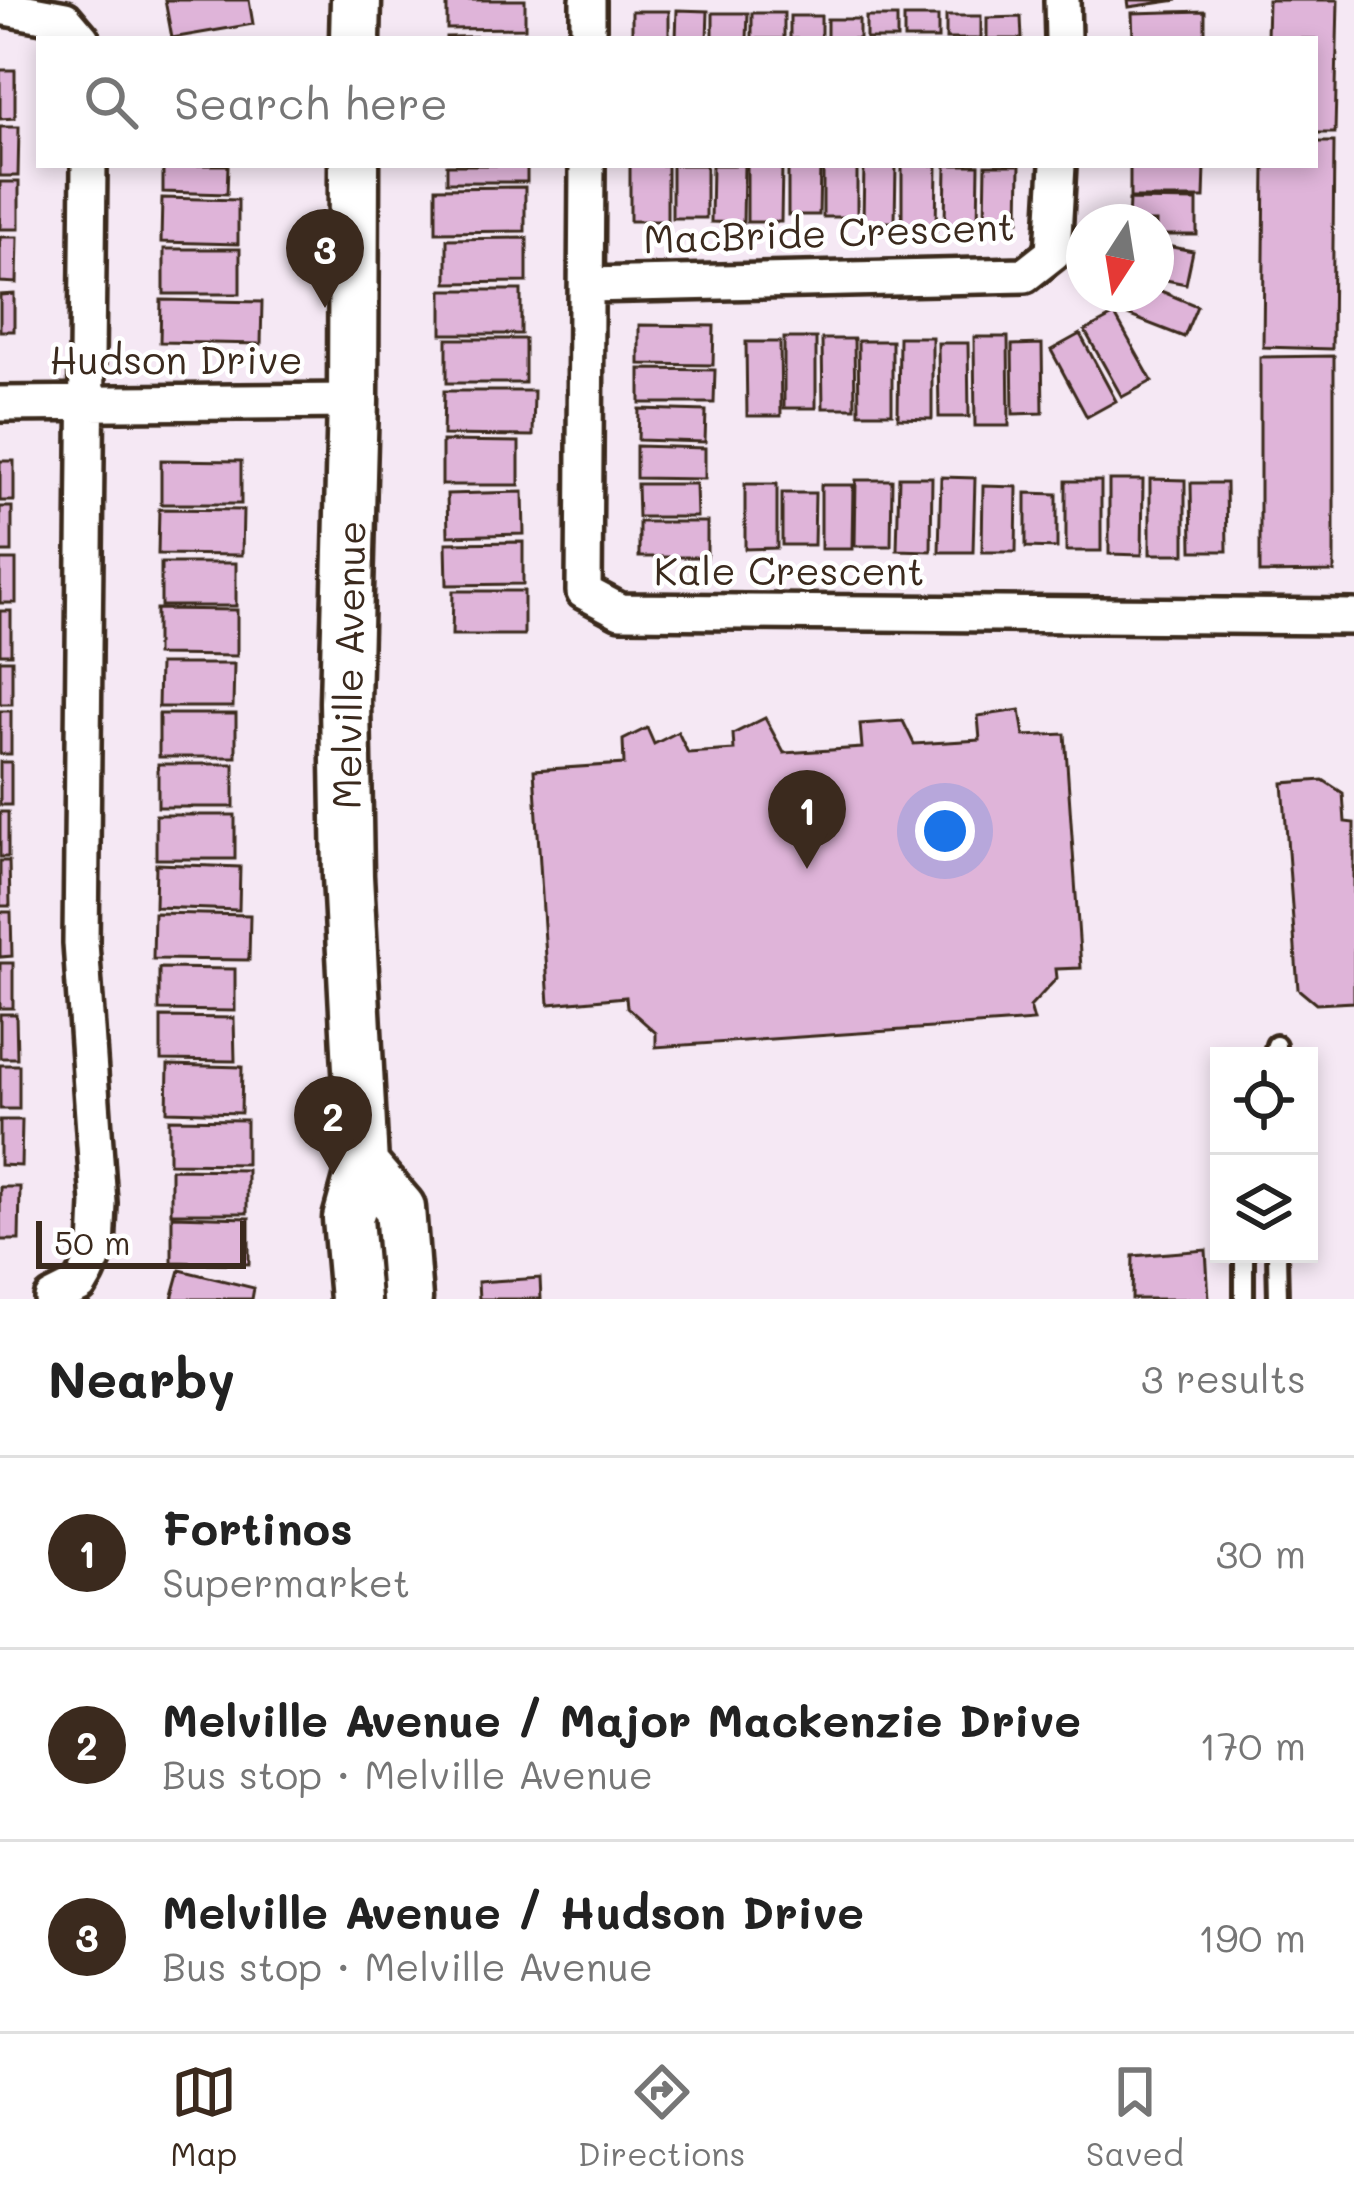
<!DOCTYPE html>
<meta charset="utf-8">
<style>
:root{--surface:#fff;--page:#f2f2f2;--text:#222;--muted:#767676;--line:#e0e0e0;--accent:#3b2a1e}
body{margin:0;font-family:Mali,sans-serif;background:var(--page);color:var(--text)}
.controls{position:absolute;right:36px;bottom:36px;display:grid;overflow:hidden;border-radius:0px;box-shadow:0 6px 18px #0003}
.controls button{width:108px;height:108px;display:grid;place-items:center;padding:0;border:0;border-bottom:3px solid var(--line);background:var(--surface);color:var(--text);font:60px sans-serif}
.compass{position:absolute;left:1066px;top:204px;width:108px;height:108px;border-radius:50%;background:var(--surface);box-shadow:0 6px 18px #0003;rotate:192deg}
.scale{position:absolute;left:36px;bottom:30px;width:210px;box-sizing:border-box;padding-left:12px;border:6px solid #3b2a1e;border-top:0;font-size:33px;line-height:42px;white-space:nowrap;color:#3b2a1e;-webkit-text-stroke:9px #fff;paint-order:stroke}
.you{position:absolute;left:945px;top:831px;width:42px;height:42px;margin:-30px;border:9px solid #fff;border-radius:50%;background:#1a73e8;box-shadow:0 0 0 18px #1a73e833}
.badge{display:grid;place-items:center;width:78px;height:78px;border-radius:50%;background:var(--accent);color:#fff;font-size:39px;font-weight:700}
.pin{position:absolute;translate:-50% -99px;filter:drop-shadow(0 3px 6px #0008)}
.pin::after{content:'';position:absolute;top:63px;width:42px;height:36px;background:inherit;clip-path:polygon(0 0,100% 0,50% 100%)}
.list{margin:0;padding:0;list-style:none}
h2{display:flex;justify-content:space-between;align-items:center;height:156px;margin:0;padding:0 48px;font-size:51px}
h2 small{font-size:39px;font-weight:400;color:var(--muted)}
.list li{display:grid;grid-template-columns:78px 1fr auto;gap:36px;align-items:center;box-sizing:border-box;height:192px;padding:0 48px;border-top:3px solid var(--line)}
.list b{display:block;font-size:45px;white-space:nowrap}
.list p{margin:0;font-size:39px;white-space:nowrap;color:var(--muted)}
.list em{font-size:39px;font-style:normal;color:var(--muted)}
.icon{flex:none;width:66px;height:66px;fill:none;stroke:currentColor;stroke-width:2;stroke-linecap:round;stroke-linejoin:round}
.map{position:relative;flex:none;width:1354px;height:1299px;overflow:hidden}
.search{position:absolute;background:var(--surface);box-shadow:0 6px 18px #0003;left:36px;right:36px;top:36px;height:132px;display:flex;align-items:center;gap:30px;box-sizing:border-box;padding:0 42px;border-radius:0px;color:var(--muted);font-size:45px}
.sheet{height:732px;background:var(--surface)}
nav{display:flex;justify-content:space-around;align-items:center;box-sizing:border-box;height:168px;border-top:3px solid var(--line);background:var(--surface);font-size:33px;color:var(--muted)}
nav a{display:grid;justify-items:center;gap:6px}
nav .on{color:var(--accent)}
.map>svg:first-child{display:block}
.building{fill:#dfb4d9;stroke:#3b2a1e;stroke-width:3}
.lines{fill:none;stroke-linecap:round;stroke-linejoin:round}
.lane-casing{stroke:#3b2a1e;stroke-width:26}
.street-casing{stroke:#3b2a1e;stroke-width:42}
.secondary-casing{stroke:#3b2a1e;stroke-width:57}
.lane{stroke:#fff;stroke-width:16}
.street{stroke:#fff;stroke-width:33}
.secondary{stroke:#fff;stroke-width:48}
.labels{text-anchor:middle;stroke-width:9;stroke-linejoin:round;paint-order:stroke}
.street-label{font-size:39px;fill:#3b2a1e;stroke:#fff}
</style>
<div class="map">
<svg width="1354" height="1299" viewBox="0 0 1354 1299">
<rect width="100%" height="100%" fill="#f5e8f4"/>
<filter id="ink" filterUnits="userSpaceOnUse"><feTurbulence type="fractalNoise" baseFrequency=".00833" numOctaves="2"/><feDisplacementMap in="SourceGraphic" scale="24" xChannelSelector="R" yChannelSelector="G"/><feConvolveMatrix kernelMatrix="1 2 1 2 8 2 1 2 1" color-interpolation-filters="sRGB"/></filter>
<g filter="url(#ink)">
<path class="building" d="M165,0H249L253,24L172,38Z
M447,0H525V28L447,29Z
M1128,0H1178L1129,7Z
M1268,0H1338L1335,133H1315V39H1267Z
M677,10L708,11L707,39H676Z
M632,11H669V39H632Z
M1205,11V39H1133L1132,13Z
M713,13H748L747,39H713Z
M752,13H784V39H752Z
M790,16H821V39H790Z
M946,16H981V39H946Z
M866,17H897V39H866Z
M904,17H938V39H904Z
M1021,17L1022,39H987V18Z
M827,19H859V39H827Z
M523,36V39H446V37Z
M0,70H15V118L0,119Z
M0,127H19L18,176H0Z
M1315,142H1334L1332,349L1263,347L1265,165H1315Z
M163,165H228L227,194L163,192Z
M447,165H527V182H447Z
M630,165H667V221H630Z
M672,165H706V218H672Z
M712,165H744L743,223L711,222Z
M747,165H782L781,222H747Z
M788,165H820L819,215H788Z
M823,165H857V217H823Z
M864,165H896L895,222H863Z
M902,165H937L936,232L902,231Z
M946,165H979L978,225H945Z
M986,165H1020L1019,220H985Z
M1130,165L1205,166L1204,198H1130Z
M0,182H19V229H0Z
M525,187V231L436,232V188Z
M162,198L238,200V244L161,242Z
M1129,200L1197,201V235H1156V222H1128Z
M0,237H18L17,283L0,282Z
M527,238V282L447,283V239Z
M1156,244L1193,251L1186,284L1156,278Z
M164,249H240V294H164Z
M1156,289L1197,306L1184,337L1117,311L1124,294H1156Z
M442,290H521V334H442Z
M14,294V331H0V295Z
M161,300L262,302L261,344L160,342Z
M1115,315L1152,381L1122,397L1085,331Z
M639,325L714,326L713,365L639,364Z
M1080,334L1116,401L1087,417L1051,350Z
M899,337H932V419L898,418Z
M974,337H1008L1009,426H975Z
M784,338H816V408H784Z
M447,339H525V383H447Z
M822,339H854L855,408H823Z
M858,341H892V413H859Z
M746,342H780L781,416H747Z
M938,343H968L969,417H939Z
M1042,344L1043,413L1013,414L1012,345Z
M1334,356V572L1260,573V357Z
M640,369L715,370L714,403H640Z
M444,391H534L533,436L443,435Z
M639,409L706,411L705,442L638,440Z
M442,441L519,442V485H442Z
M636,446L705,448V479L636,478Z
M161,460L241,461V504H161Z
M0,461H14V501H0Z
M899,477H932L931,551L897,550Z
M941,477L975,478L973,552H939Z
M1150,479L1185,480V554H1150Z
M856,480H892L891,546H855Z
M1109,480H1143L1142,555L1109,554Z
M1066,481H1101V551H1066Z
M1191,483H1226L1227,551H1192Z
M637,484H696L697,517H638Z
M745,484H777V548L745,549Z
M821,485H853L852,549H821Z
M983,486L1017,487L1016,552H982Z
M523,492L524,534L448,536L447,494Z
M782,493H815L814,545H782Z
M1026,493L1057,494V548L1026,547Z
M0,507H12V552H0Z
M159,509L243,510L242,555L158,554Z
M639,522H707V557H639Z
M523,542V584L447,585L446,543Z
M0,560H16V603H0Z
M161,563H236V606H161Z
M453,591H524V635H452Z
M156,609L237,610V656L156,655Z
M0,611H11V654H0Z
M0,660H12V704H0Z
M159,664H234L233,707H158Z
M1020,710L1024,736L1065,734L1081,968L1056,969L1057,978L1030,1007L1034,1021L656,1047V1033L627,1007L626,997L549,1004L534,770L624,764L623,740L647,728L654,744L678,732L688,753L734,750L733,734L765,718L784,753L862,748L860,724L903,721L914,744L980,740L978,716Z
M0,711H11V754H0Z
M159,714H236V757H159Z
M0,762H11V805H0Z
M158,764H234V807H158Z
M1323,780L1343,793L1345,822L1354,823V1002L1316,1004L1298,989L1283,783Z
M0,812H8V857H0Z
M156,815H235V859H156Z
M0,861H9L10,906H0Z
M156,864L240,867L239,910L155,907Z
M0,912H11L12,956L0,957Z
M154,913L250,915L249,960L153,959Z
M0,963H13V1008H0Z
M159,968L235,969V1011L159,1010Z
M0,1014H16L17,1058H0Z
M161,1017L234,1018L235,1061L161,1060Z
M0,1065H19V1109H0Z
M168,1065L242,1067L241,1113L167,1111Z
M169,1119L246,1120V1164L169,1163Z
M0,1120H22L21,1166L0,1165Z
M171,1169L247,1170V1213H171Z
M0,1187H20L19,1240H0Z
M172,1216L249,1218V1264L172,1262Z
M1206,1250L1209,1299H1132L1133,1256Z
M180,1270L254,1288L252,1299H172Z
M540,1278L541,1299H479L478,1282Z"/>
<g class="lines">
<defs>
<path id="lane" d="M1273,1056L1276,1045
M1277,1254L1278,1299
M1244,1299V1254"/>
<path id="street" d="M1062,0L1063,39
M0,7L65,19L82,39
M588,39V0
M587,165L584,592L620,611L1354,617
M587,285L1025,275L1053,253L1058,165
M0,404L353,401
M52,1299L80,1285L87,1273L97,1250L99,1203L81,943L89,165"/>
<path id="secondary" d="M355,39L356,0
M354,165L353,401L345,702L348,876L363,1165L348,1219L355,1299
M363,1165L400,1208L407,1299"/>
</defs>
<use href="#lane" class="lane-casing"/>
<use href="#street" class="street-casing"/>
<use href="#secondary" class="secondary-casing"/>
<use href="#lane" class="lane"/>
<use href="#street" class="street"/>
<use href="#secondary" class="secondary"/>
</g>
</g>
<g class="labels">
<g class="street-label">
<text transform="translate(829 233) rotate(-2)" y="14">MacBride Crescent</text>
<text x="176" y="374">Hudson Drive</text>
<text x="789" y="585">Kale Crescent</text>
<text transform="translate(349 665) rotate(-89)" y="14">Melville Avenue</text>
</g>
</g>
</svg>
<div class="controls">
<button><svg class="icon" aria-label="locate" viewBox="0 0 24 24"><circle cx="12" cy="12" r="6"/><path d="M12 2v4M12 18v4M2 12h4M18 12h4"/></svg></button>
<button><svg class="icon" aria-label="layers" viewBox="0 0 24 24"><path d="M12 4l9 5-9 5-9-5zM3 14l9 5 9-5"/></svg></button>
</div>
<svg class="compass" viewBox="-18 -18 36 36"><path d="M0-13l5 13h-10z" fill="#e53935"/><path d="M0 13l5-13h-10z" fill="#767676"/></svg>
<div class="scale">50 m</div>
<div class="you"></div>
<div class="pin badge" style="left:807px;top:869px">1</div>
<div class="pin badge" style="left:333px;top:1175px">2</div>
<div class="pin badge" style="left:325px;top:308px">3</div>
<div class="search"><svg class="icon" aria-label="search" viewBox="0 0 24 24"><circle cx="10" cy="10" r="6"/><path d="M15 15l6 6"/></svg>Search here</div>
</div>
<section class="sheet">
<h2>Nearby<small>3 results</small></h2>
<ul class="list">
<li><span class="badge">1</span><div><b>Fortinos</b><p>Supermarket</p></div><em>30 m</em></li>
<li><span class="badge">2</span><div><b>Melville Avenue / Major Mackenzie Drive</b><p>Bus stop · Melville Avenue</p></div><em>170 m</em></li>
<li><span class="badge">3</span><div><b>Melville Avenue / Hudson Drive</b><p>Bus stop · Melville Avenue</p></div><em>190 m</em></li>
</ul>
</section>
<nav>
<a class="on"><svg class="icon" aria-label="map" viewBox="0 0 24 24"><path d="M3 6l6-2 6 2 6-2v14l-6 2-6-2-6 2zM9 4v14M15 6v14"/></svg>Map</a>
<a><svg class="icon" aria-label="directions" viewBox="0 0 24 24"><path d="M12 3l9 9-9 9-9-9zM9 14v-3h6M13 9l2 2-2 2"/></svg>Directions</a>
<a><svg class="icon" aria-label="saved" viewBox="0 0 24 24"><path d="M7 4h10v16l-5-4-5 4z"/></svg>Saved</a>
</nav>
